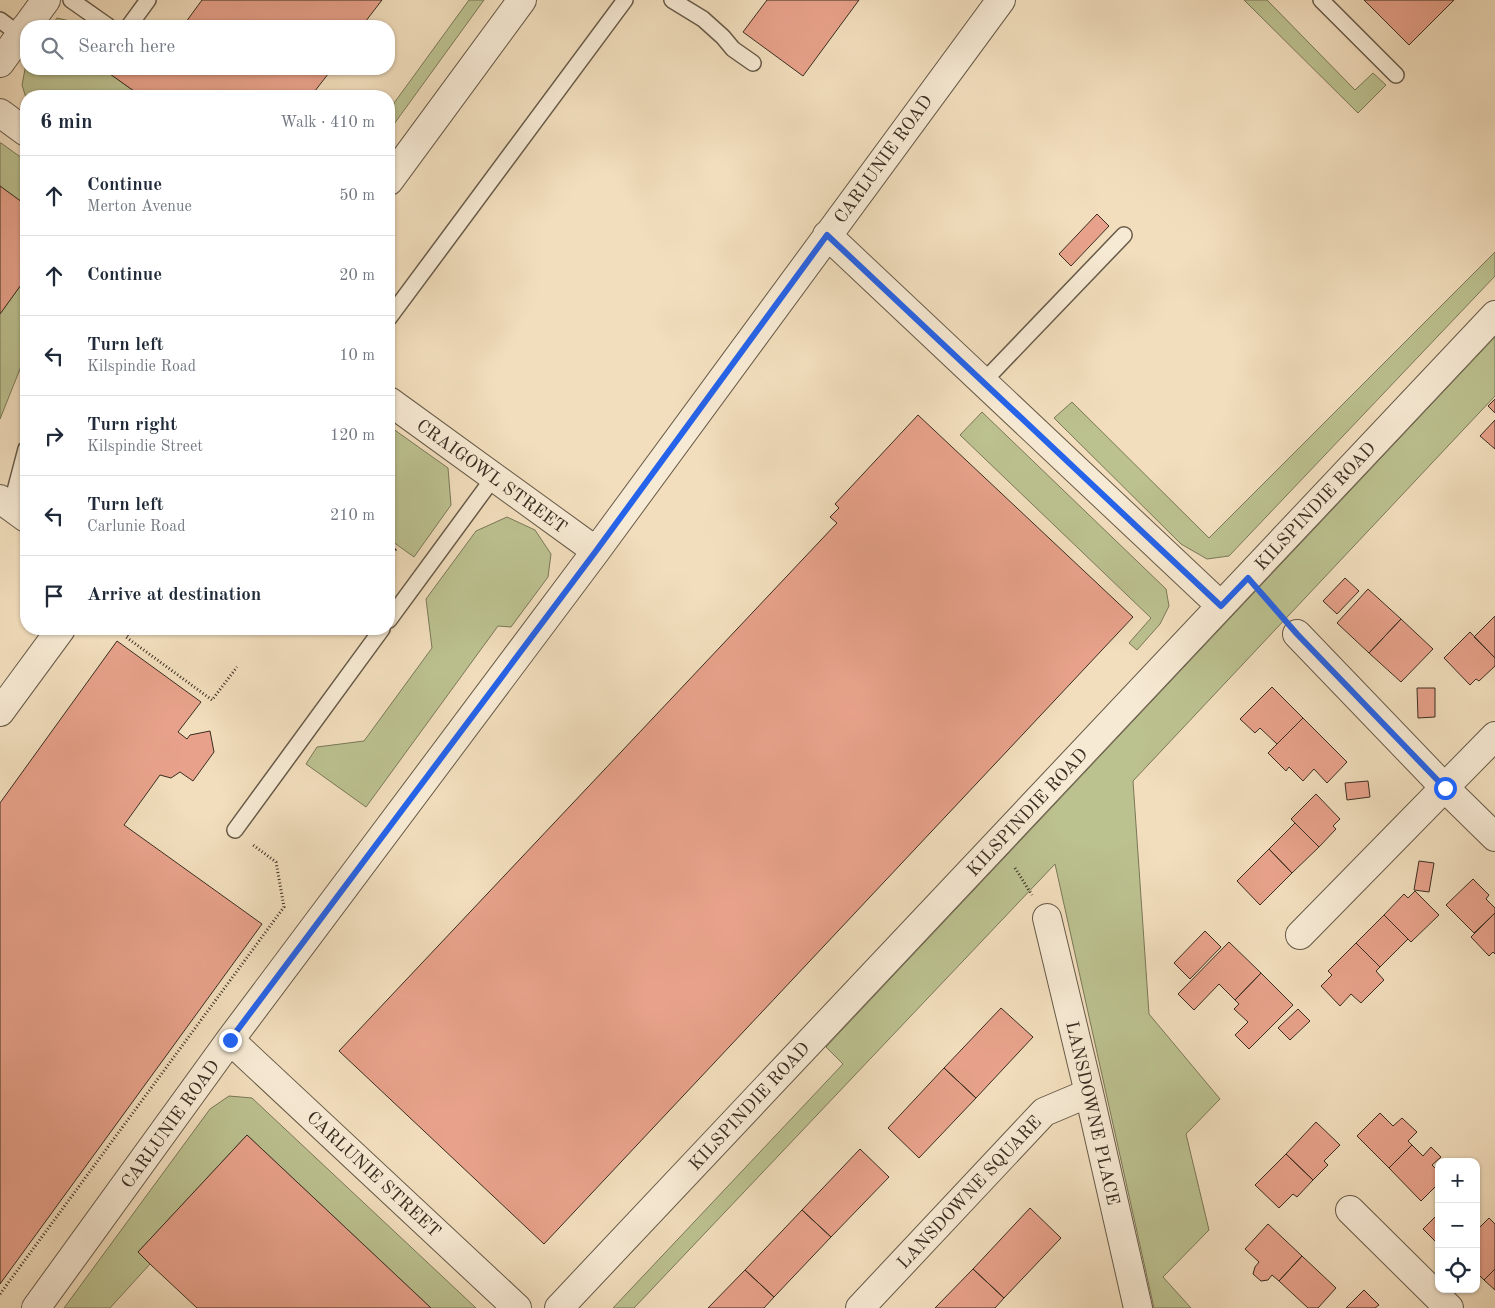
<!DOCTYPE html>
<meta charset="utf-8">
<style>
:root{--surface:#fff;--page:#f6f6f7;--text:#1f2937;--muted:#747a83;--line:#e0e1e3}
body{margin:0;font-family:"Old Standard TT",serif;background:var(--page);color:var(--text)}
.controls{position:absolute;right:15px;bottom:15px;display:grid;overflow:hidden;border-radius:10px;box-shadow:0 1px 4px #0004}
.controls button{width:45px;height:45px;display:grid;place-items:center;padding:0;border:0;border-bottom:1px solid var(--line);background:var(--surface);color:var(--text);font:25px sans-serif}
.stop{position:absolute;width:15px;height:15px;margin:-11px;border:4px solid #2563eb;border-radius:50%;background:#fff}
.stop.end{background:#2563eb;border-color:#fff;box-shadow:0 1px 5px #0008}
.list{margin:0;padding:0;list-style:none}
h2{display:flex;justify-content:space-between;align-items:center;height:65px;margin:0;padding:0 20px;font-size:21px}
h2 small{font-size:16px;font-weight:400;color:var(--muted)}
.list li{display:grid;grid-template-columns:32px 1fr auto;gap:15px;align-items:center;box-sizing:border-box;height:80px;padding:0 20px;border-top:1px solid var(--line)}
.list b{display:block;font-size:19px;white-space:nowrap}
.list p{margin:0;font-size:16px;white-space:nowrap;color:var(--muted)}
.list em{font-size:16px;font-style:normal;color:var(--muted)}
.icon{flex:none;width:28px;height:28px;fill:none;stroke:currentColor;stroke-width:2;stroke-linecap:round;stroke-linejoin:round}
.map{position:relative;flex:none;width:1495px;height:1308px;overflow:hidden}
.search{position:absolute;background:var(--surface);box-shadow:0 1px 4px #0004;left:20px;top:20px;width:375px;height:55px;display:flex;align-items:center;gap:12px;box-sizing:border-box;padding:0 18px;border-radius:20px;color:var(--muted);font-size:19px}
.panel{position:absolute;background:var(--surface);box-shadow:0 1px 4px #0004;left:20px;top:90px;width:375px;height:545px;border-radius:20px}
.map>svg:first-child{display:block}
.green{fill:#bcc190;stroke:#7a7858}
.building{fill:#e8a28b;stroke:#392e21}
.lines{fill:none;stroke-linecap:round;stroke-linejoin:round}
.lane-casing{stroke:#675a48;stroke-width:18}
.street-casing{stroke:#675a48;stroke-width:30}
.path{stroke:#392e21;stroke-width:3;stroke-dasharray:1 2.5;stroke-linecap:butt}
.lane{stroke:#f7ead4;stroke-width:15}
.street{stroke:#f7ead4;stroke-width:28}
.route{stroke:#2563eb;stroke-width:6}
.labels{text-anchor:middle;stroke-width:5;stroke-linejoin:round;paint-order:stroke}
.street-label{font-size:18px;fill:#392e21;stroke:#f7ead4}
</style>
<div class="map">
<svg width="1495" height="1308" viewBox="0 0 1495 1308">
<rect width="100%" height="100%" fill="#f2debd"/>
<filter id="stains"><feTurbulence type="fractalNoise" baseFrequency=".004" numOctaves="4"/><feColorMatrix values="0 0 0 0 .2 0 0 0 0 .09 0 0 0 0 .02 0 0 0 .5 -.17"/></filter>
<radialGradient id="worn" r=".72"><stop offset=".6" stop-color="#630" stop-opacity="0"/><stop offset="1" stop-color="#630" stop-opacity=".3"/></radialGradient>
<path class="green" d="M469,0H484L389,131V110Z
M1244,0H1267L1355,90L1373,73L1386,85L1358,113Z
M57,18L91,26H51Z
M26,64V69H103L141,96H26V98L22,85Z
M0,143H1L26,161V205L0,186Z
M1495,252V276L1229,556L1207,559L1181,544L1054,418L1072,402L1209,538Z
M26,278V354L0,419V314Z
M1495,337V396L1133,781L1149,1014L1220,1099L1186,1134L1209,1230L1163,1277L1191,1308H1154L1055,864L634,1308H613L843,1064L826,1047Z
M982,412L1166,589L1169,606L1160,624L1137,650L1129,643L1151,618L960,435Z
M389,426L448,468L451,505L414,557L389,539V480L390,477L389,476Z
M507,517L535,530L551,554L548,577L511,627L498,626L366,807L306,764L317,747L364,741L432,648L426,599L476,531Z
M229,1096L252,1098L476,1308H431L247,1135L138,1252L150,1264L110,1308H64L210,1109Z"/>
<path class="building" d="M202,0H382L362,26H183Z
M767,0H859L803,76L743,32Z
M1364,0H1454L1409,45Z
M103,69H332L311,96H141Z
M0,186L26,205V278L0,314Z
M1097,214L1109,226L1071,266L1059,254Z
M1495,399V413L1488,406Z
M918,415L1133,617L544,1244L339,1051L837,523L830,517L839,508L835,504Z
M1495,420V449L1480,436Z
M1345,578L1359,591L1337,614L1323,601Z
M1368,589L1401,619L1369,653L1337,623Z
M1495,616V658L1474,637Z
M1401,619L1433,649L1401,682L1369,653Z
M1470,632L1495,658V666L1479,681L1476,679L1470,685L1444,658Z
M117,641L201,702L178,732L187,739L190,735L210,731L214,752L193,781L180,772L171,778L160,775L124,825L262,924L0,1284V803Z
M1272,687L1303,718L1277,744L1260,728L1255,733L1240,719Z
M1417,688H1435V717L1418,718Z
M1303,718L1347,762L1327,783L1314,769L1303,781L1289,767L1286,771L1268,753Z
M1368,781L1370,797L1347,800L1345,783Z
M1316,794L1340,819L1333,826L1336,829L1319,847L1291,819Z
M1295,823L1319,847L1292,873L1269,849Z
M1269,849L1292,873L1260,905L1237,881Z
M1419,861L1434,863L1429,892L1414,890Z
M1473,879L1489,895L1486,899L1495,908V913L1474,933L1446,905Z
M1415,891L1439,915L1411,942L1384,915L1404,894L1408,898Z
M1495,913V954L1493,952L1489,956L1471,937Z
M1384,915L1408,939L1380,967L1356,943Z
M1205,931L1221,947L1190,979L1174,963Z
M1229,942L1261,973L1235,1000L1219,984L1194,1010L1178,994Z
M1356,943L1380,967L1376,971L1384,980L1361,1003L1351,994L1340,1006L1321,986L1332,975L1328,971Z
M1261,973L1293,1005L1249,1049L1235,1035L1248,1022L1234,1009L1239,1004L1235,1000Z
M1001,1008L1033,1037L976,1098L944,1068Z
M1298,1009L1310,1021L1290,1040L1278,1028Z
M944,1068L976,1098L919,1158L888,1128Z
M1380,1113L1393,1126L1402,1118L1417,1132L1408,1141L1412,1145L1389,1168L1357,1136Z
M1316,1122L1340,1145L1324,1161L1328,1165L1313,1180L1286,1154Z
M247,1135L431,1308H197L150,1264L138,1252Z
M1412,1145L1423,1156L1431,1147L1441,1157L1432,1165L1439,1172V1183L1421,1201L1389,1168Z
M860,1149L889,1177L831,1237L802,1210Z
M1286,1154L1313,1180L1297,1197L1293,1194L1279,1208L1255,1185Z
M1030,1208L1061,1238L1004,1298L973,1269Z
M802,1210L831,1237L774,1297L745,1270Z
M1439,1213V1241L1437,1243L1423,1229Z
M1489,1218L1495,1224V1269L1484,1280L1476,1272V1231Z
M1268,1224L1302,1256L1279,1281L1272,1275L1268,1280L1261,1281L1253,1274L1255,1267L1259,1262L1245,1249Z
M1302,1256L1336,1288L1318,1308H1308L1279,1281Z
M973,1269L1004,1298L995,1308H935Z
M1495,1269V1290L1484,1280Z
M745,1270L774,1297L764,1308H708Z
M1364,1290L1379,1305L1375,1308H1346Z"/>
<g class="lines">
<defs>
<path id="lane" d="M71,0L108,26
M672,0L703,19L723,37L733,49L753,63
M1321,0L1396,75
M0,20L20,35
M129,26L148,0
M389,318L625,0
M983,382L1124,235
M11,506L26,449
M389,620L494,477
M235,830L382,629"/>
<path id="street" d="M27,26L46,0
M0,63L26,27
M0,113L26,132
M389,181L522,0
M827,235L1221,606
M389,401L596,551
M0,499L26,518
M1297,634L1445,788L1495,837
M0,712L61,629
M1047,918L1089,1093L1138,1308
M1300,935L1495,736
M230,1040L517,1308
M1350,1210L1449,1308
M36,1308L230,1040L596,551L1001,0
M559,1308L1495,315
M860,1308L1044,1112L1089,1093"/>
</defs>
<use href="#lane" class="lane-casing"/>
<use href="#street" class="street-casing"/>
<path class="path" d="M389,545L395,550L389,558
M1266,599L1278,613
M132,629L126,637L212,700L237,667
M1015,868L1032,895
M0,1294L284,907L276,862L253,845"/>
<use href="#lane" class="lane"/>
<use href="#street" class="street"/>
</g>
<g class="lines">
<path class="route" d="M230,1040L596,551L827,235L1221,606L1248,578L1297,634L1445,788"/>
</g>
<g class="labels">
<g class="street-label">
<text transform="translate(883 159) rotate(-54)" y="6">CARLUNIE ROAD</text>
<text transform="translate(492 476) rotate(36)" y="6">CRAIGOWL STREET</text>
<text transform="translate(1315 506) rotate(-47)" y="6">KILSPINDIE ROAD</text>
<text transform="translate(1027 812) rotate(-47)" y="6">KILSPINDIE ROAD</text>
<text transform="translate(749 1106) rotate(-47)" y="6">KILSPINDIE ROAD</text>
<text transform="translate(1093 1113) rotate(77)" y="6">LANSDOWNE PLACE</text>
<text transform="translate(170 1124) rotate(-54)" y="6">CARLUNIE ROAD</text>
<text transform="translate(374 1174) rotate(43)" y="6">CARLUNIE STREET</text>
<text transform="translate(969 1192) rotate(-47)" y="6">LANSDOWNE SQUARE</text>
</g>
</g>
<rect width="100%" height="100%" filter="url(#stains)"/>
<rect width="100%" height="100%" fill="url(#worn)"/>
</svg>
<div class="controls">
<button>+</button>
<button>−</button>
<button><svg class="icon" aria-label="locate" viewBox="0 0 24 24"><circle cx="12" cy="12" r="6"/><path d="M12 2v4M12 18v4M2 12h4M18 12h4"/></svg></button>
</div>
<div class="stop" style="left:1445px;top:788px"></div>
<div class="stop end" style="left:230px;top:1040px"></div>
<div class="search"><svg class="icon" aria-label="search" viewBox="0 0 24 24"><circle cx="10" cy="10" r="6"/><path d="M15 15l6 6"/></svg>Search here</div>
<section class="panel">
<h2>6 min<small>Walk · 410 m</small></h2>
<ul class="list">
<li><svg class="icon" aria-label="ahead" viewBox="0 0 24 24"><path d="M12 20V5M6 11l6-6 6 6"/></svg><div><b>Continue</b><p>Merton Avenue</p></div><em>50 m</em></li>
<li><svg class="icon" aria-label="ahead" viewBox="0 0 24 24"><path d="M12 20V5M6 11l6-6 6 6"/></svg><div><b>Continue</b></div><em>20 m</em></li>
<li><svg class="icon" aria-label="left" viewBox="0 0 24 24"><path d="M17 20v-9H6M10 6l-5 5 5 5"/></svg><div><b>Turn left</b><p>Kilspindie Road</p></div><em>10 m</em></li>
<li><svg class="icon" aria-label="right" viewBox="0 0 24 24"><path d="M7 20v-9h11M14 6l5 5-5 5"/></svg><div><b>Turn right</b><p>Kilspindie Street</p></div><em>120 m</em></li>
<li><svg class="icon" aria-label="left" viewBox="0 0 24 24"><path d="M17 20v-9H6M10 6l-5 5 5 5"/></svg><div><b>Turn left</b><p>Carlunie Road</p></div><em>210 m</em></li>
<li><svg class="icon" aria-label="arrive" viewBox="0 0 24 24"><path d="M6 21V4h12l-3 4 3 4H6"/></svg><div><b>Arrive at destination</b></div></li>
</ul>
</section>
</div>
